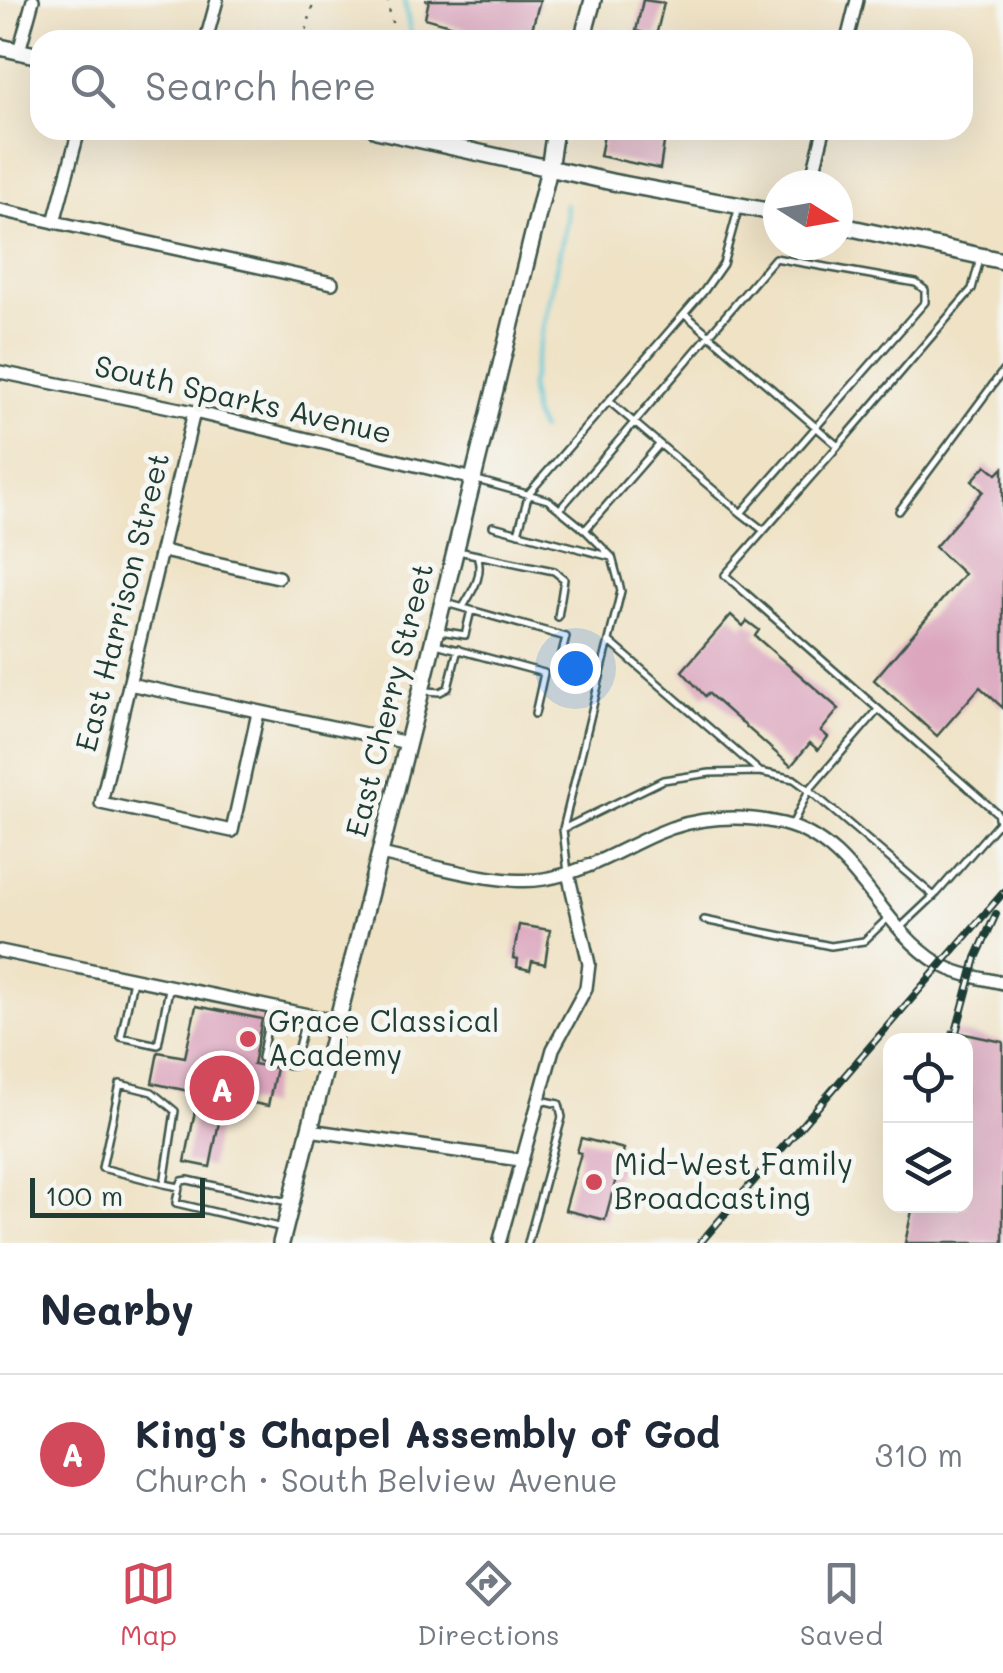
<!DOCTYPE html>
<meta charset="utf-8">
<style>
:root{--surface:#fff;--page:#f2f2f3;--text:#1f2937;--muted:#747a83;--line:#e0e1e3;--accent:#d1495b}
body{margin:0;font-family:Mali,sans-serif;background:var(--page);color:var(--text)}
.controls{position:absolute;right:30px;bottom:30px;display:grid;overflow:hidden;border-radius:20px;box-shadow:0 10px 40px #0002}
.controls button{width:90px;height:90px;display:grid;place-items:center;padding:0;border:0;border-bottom:2px solid var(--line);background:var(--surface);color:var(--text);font:50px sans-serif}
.compass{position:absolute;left:763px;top:170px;width:90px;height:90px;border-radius:50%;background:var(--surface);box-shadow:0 10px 40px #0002;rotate:101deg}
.scale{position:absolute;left:30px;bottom:25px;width:175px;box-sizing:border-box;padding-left:10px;border:5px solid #1f3d34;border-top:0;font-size:28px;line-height:35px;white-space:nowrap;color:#1f3d34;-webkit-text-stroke:8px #f6f6f2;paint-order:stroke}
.you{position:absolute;left:575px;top:668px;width:35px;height:35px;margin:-25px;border:8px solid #fff;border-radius:50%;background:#1a73e8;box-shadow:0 0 0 15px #1a73e833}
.badge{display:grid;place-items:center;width:65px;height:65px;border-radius:50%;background:var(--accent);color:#fff;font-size:32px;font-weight:700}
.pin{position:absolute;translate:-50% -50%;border:5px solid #fff;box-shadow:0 2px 10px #0006}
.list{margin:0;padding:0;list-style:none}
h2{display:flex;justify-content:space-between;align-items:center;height:130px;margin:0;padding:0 40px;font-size:42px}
h2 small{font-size:32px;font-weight:400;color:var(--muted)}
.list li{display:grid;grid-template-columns:65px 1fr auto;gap:30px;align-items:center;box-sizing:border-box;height:160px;padding:0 40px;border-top:2px solid var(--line)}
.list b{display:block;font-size:38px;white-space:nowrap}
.list p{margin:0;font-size:32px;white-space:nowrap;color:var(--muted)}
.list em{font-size:32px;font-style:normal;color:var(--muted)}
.icon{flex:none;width:55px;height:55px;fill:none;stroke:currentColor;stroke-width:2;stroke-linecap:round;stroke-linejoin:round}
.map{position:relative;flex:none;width:1003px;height:1243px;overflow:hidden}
.search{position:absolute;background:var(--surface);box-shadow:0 10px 40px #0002;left:30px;right:30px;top:30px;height:110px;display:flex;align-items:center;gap:25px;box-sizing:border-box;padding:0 35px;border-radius:30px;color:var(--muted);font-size:38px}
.sheet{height:290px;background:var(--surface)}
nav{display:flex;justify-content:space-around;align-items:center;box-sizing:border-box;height:140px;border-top:2px solid var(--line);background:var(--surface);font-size:28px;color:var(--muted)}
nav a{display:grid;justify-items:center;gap:5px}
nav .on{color:var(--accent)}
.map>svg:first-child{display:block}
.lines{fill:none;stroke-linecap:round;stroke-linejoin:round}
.stream{stroke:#5dc7d7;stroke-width:4}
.building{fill:#dba6be}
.lane-casing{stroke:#3e564a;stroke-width:10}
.street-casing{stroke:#3e564a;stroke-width:16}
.secondary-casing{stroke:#3e564a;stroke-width:20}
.path{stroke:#3e564a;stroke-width:2.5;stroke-dasharray:2.5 8;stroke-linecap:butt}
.lane{stroke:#fff;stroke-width:5}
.street{stroke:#fff;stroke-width:11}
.secondary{stroke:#fff;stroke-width:15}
.rail-casing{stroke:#1f3d34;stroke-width:8}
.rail{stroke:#f6f6f2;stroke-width:4;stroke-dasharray:11;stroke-linecap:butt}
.poi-dot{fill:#d1495b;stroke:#f6f6f2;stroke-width:4}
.labels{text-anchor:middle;stroke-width:10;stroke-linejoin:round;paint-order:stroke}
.street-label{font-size:30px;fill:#1f3d34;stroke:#f6f6f2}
.poi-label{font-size:30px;fill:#1f3d34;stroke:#f6f6f2;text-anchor:start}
</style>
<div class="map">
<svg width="1003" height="1243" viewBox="0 0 1003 1243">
<rect width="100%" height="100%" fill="#f6f6f2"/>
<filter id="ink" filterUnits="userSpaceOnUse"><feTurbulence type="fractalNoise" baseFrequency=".01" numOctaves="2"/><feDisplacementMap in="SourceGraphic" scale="20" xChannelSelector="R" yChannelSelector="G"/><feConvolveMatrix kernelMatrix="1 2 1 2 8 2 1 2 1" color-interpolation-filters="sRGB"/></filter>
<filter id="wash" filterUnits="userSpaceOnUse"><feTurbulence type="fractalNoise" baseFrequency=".0048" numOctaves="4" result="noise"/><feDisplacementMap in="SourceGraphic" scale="40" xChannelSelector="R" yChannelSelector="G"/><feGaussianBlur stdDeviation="2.25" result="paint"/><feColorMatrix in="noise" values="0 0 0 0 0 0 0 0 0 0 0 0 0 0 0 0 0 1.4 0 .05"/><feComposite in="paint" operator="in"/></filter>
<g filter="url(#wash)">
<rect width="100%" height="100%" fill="#efe2c5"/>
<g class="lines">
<path class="stream" d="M404,0L412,40
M541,430L533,415L530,386L567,219L565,204"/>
</g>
<g id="blocks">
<path class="building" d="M429,0H540L529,40H469L471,31L425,18Z
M643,0L664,3L656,36L636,31Z
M605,130H666L660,169L600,156Z
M986,465L997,474L1003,468V708L980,687L937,736L874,680L964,574L935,547L983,491L972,481Z
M731,615L743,626L747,621L759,630L755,636L839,709L821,731L828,737L818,750L810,743L791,766L708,693L705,696L682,671Z
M519,925L550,930L545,964L532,961L530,970L517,967L518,959L513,958Z
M196,1006L262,1019L253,1064L276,1068L268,1106L224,1097L210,1167L185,1162L197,1101L192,1100L193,1092L152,1083L158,1052L185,1057Z
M951,1031L1003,1042V1243H905L913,1206H966V1040H949Z
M581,1138L624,1149L605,1220L565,1210L581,1153L577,1152Z"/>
</g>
</g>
<g filter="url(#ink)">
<use href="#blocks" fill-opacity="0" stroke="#3e564a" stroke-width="2.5"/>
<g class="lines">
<defs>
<path id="lane" d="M685,314L838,446L972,289L980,259
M610,402L741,513
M838,446L725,575L997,813L999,822L937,893L901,927
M477,480L548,500L585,530L612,557L621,591L563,829L568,873
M560,509L775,258L916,283L925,290V302L741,513L763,530
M899,511L1003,371
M493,526L611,557
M585,530L659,445
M518,533L529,493L704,291L723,264L738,210
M458,551L477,555C484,575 473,590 463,607
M477,555L554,571L564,579L558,617
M446,603L566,637L560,661
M440,631L465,635L471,610
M610,642L759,771
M436,644L544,673L535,714
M427,691L440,692L448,688L458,649
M792,825L809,790L934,896
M563,829L663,780L710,773L760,772L794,779L809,790L877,711
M704,920L831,946L864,941L888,918
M133,980L121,1037L158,1045L169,989
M271,1009L261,1058L293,1066L306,1017
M164,1184L102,1168L120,1084L152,1092L175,1111L164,1184L179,1187L182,1181L188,1180L287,1202
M179,1187L176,1203L283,1228
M528,1243L562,1117L559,1104L541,1100"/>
<path id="street" d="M206,40L217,0
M847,40L857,0
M19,51L33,0
M810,185L824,130
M0,210L332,283
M54,222L79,130
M0,372L194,412L474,479
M194,412L101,803L232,831L258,713
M163,551L278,577
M129,684L408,743
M380,854C424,863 501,887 544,879C586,872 619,850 656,834C696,816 741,814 783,824C857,843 877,925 938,963C957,975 982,978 1003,983
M0,951L337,1021
M309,1130L520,1160
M500,1240L553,1049L586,988L589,964L568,873"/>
<path id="secondary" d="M582,40L593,0
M0,47L40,56
M376,130L612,182L778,213
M838,225L1003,261
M281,1243L421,691L549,169L555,130"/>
</defs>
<use href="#lane" class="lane-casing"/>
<use href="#street" class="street-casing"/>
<use href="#secondary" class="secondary-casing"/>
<path class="path" d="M387,0L396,40
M425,0L429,1
M304,40L314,0"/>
<use href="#lane" class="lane"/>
<use href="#street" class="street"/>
<use href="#secondary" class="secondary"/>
<defs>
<path id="rail" d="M956,1032L976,958L996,914
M700,1243L1003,893"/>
</defs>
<use href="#rail" class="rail-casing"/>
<use href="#rail" class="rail"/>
</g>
</g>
<g class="poi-dot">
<circle cx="248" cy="1039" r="10"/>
<circle cx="594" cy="1182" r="10"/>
</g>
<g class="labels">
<g class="street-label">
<text transform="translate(243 400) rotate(13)" y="10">South Sparks Avenue</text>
<text transform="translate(123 602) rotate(-76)" y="10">East Harrison Street</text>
<text transform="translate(390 700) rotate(-76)" y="10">East Cherry Street</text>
</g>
<g class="poi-label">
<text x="268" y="1032">Grace Classical<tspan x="268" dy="34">Academy</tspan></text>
<text x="614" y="1175">Mid-West Family<tspan x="614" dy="34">Broadcasting</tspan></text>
</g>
</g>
</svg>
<div class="controls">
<button><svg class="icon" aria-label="locate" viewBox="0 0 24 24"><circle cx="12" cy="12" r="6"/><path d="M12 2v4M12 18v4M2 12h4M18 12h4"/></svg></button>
<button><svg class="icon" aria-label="layers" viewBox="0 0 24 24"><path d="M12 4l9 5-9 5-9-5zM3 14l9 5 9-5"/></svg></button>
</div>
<svg class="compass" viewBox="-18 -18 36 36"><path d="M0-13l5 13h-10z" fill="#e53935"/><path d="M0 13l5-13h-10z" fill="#747a83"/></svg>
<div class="scale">100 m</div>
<div class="you"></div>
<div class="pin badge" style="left:222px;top:1088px">A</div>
<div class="search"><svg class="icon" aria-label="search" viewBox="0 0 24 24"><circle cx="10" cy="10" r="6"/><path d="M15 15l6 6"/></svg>Search here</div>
</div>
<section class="sheet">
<h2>Nearby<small></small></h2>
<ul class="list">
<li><span class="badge">A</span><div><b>King's Chapel Assembly of God</b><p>Church · South Belview Avenue</p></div><em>310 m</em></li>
</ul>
</section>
<nav>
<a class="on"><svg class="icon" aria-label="map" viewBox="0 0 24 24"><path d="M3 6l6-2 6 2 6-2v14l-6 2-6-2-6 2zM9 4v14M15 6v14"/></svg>Map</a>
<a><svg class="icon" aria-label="directions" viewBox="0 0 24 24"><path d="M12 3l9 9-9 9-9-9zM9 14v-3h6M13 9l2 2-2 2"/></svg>Directions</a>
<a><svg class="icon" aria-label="saved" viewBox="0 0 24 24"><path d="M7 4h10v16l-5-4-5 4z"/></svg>Saved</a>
</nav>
